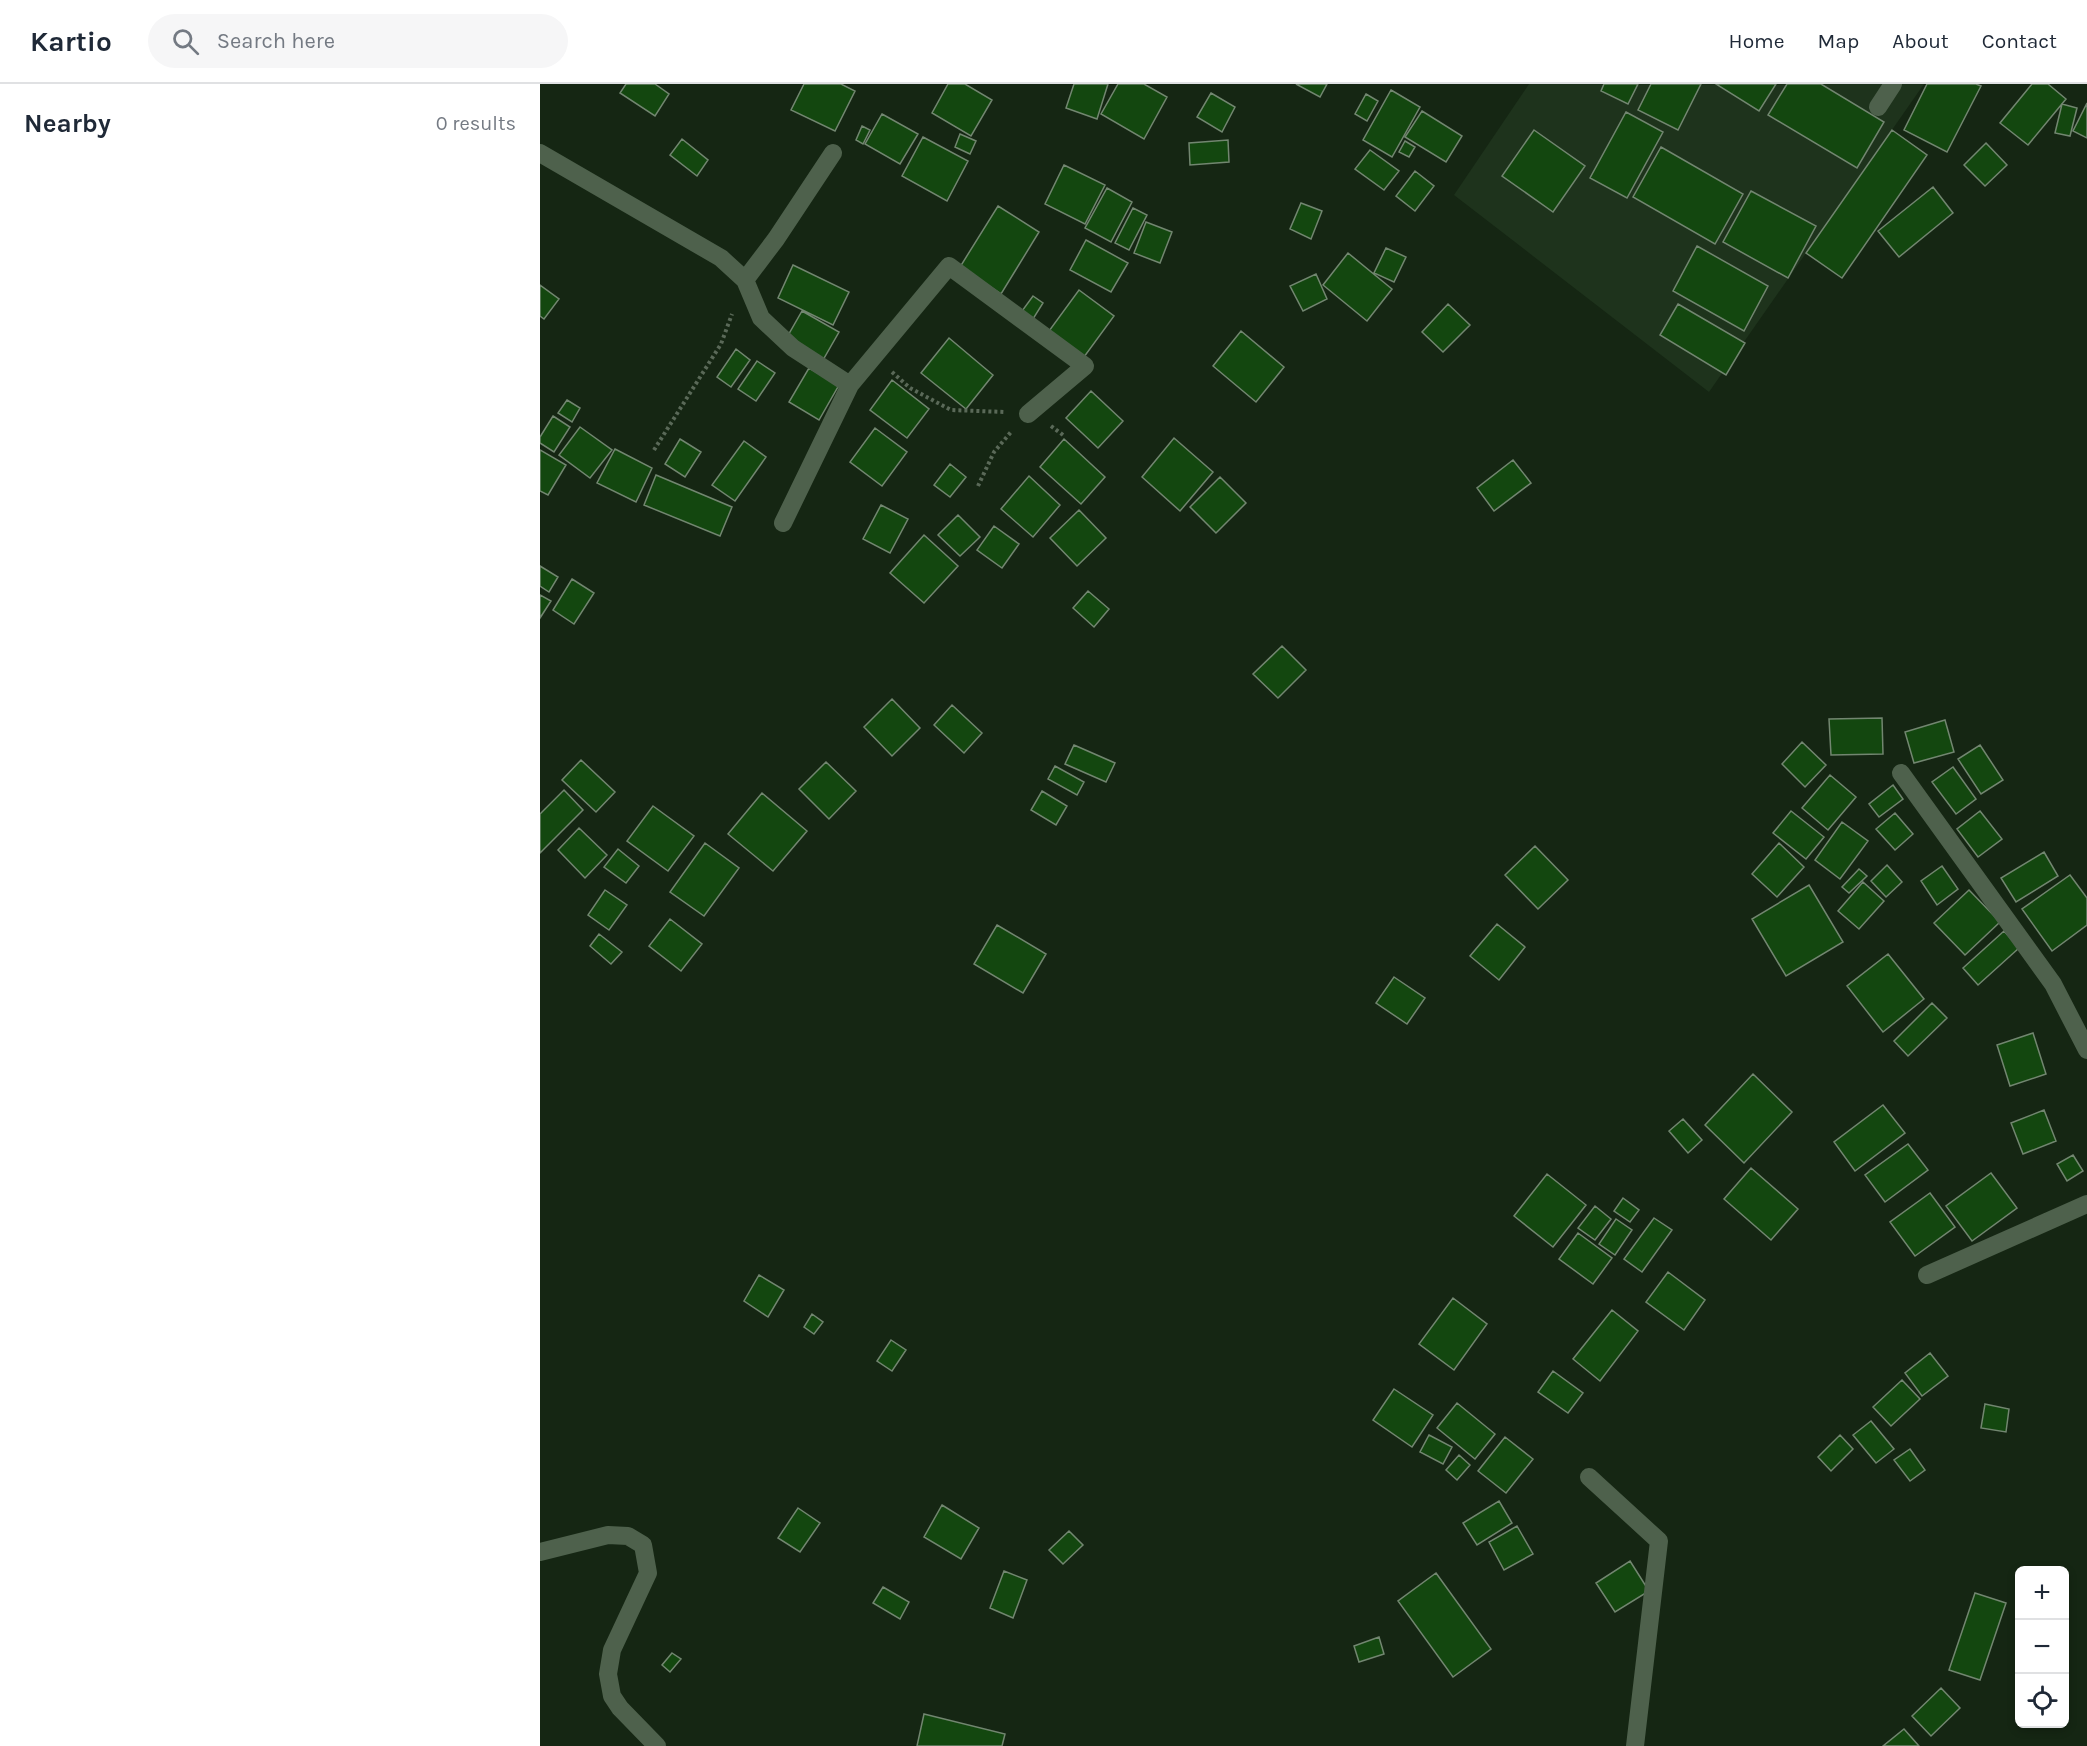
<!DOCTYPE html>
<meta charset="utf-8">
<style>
:root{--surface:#fff;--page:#f6f6f7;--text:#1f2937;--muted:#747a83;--line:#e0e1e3}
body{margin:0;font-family:Karla,sans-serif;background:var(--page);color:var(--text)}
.controls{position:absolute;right:18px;bottom:18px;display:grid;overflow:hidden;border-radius:9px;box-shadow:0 3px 9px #0003}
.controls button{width:54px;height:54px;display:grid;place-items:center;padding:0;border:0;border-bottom:2px solid var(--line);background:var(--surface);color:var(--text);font:30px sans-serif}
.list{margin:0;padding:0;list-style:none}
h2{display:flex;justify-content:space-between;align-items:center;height:78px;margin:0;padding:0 24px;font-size:26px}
h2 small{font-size:20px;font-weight:400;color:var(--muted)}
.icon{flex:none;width:33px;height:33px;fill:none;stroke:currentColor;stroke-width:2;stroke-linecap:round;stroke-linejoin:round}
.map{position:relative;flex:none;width:1547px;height:1662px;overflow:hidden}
header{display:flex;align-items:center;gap:36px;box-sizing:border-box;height:84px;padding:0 30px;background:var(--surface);border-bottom:2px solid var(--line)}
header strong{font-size:28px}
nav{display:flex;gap:33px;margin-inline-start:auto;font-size:21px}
.search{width:420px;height:54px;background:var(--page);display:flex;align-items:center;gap:15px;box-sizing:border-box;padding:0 21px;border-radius:33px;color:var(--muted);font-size:22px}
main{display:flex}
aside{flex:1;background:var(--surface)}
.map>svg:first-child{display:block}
.built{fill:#1e331c}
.building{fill:#13470f;stroke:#728670;stroke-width:1.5}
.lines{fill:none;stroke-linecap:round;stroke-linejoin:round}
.path{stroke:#5a6958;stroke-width:4;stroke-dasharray:3 3;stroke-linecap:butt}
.street{stroke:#4e614c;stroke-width:18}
</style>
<header>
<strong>Kartio</strong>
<div class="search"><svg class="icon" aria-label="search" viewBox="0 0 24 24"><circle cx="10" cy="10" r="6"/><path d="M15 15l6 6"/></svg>Search here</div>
<nav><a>Home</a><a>Map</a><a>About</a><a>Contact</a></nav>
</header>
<main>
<aside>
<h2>Nearby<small>0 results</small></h2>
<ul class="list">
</ul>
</aside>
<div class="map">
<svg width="1547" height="1662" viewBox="0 0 1547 1662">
<rect width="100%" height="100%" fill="#152613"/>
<path class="built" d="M989,0H1384L1169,308L914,111Z"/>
<path class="building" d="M86,0H115L129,10L115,32L80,9Z
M264,0H301L315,7L295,47L251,26Z
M408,0H425L452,16L431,52L392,29Z
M534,0H568L557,35L526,24Z
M578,0H604L627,13L604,55L561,30Z
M756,0H787L780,13Z
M1064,0H1098L1088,20L1061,7Z
M1111,0H1161L1138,46L1098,26Z
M1176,0H1236L1219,27Z
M1247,0H1281L1344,38L1317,84L1228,31Z
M1387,0H1436L1441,2L1407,68L1364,46Z
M1492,0H1508L1526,15L1488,61L1460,39Z
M851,6L880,23L852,73L823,56Z
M671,9L695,23L682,48L657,33Z
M826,10L838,17L827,37L815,30Z
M1547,19V54L1533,47Z
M1522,20L1537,24L1530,52L1515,49Z
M882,27L922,52L906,78L865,53Z
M1086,28L1123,48L1087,114L1050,94Z
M342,30L378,50L360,80L325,60Z
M322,42L330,46L323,60L316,56Z
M994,46L1045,82L1013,128L962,92Z
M1352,46L1387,71L1302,194L1266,169Z
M420,50L436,57L430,70L415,63Z
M383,53L428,77L407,117L362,92Z
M142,55L168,76L157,92L130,71Z
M688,56L689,78L650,81L649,59Z
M865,57L875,63L869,73L859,68Z
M1446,59L1467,81L1445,102L1424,81Z
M1121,63L1203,110L1175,160L1093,113Z
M830,66L859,87L844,106L815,85Z
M524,81L565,101L545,140L505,120Z
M875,87L894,102L875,127L856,112Z
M1393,103L1413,129L1359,173L1338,147Z
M567,104L592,118L571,158L545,144Z
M1211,107L1276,142L1248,194L1183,158Z
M761,119L782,127L771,155L750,145Z
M458,122L499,148L461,210L420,183Z
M593,124L607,131L589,166L575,159Z
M606,138L632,148L620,179L594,169Z
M546,156L588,179L571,208L530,186Z
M1157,162L1228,202L1204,247L1133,207Z
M846,164L866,173L854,198L834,189Z
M808,169L852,205L827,237L783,201Z
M253,181L309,208L293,241L238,214Z
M776,190L787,215L763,227L750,202Z
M0,201L19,215L4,235L0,232Z
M539,206L574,232L544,273L509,247Z
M493,212L503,219L493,235L482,227Z
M908,220L930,241L903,268L882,248Z
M1138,220L1205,259L1186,291L1120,251Z
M262,227L299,248L283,276L246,255Z
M701,247L744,283L716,318L673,282Z
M409,254L453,291L426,325L381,289Z
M196,265L210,276L191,303L177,293Z
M217,277L235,289L216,317L198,305Z
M269,284L299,301L279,336L249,318Z
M352,296L389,325L367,354L330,326Z
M551,307L583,337L558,364L526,334Z
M27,316L40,324L32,338L18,329Z
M13,332L30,343L14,368L0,359V353Z
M40,343L72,366L50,394L19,371Z
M335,344L367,368L342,402L310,378Z
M634,354L673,388L640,427L602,393Z
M140,355L161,368L145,393L125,380Z
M524,355L565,393L541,420L500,383Z
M204,357L226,373L195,417L172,401Z
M75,365L112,384L96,418L57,399Z
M0,366L26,381L8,411L0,407Z
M973,376L991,399L954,427L937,404Z
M410,380L426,393L410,413L394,401Z
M116,391L192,423L180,452L104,421Z
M489,392L520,421L493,453L461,425Z
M680,393L706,419L676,449L650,423Z
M341,421L368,435L350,469L323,455Z
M539,426L566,454L537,482L510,454Z
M418,431L440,453L420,472L398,451Z
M454,442L479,460L462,484L437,466Z
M384,451L418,482L384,519L350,489Z
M0,482L18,493L9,508L0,502Z
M32,495L54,509L34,540L13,526Z
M548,507L569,525L554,543L533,524Z
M0,511L11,517L0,534Z
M742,562L766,586L738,614L713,590Z
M352,615L380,644L352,672L324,643Z
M412,621L442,649L424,669L394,641Z
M1342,634L1343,670L1291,671L1289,635Z
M1405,636L1414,668L1374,679L1365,648Z
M1262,658L1286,681L1265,703L1242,680Z
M534,661L575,679L566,698L525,680Z
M1440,661L1463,696L1441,710L1418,675Z
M41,676L75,708L56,728L22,696Z
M286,678L316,707L289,735L259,705Z
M515,682L544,698L537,711L508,695Z
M1413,683L1436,715L1416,730L1392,698Z
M1290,691L1316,713L1288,746L1262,724Z
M1353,701L1363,715L1339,733L1329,720Z
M24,706L43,726L0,769V730Z
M502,707L527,722L516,741L491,726Z
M222,709L267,747L233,787L188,750Z
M113,722L154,752L128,787L87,757Z
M1251,727L1284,753L1266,775L1233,749Z
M1440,727L1462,755L1438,773L1417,745Z
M1355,729L1373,750L1355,766L1336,745Z
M1302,738L1328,757L1300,795L1275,776Z
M39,744L67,771L45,794L18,766Z
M165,759L199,784L164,832L130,808Z
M1239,759L1264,783L1237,813L1212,790Z
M995,762L1028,796L998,825L965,791Z
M78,765L99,782L86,799L64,783Z
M1504,768L1518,792L1476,818L1461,794Z
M1347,781L1362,798L1346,813L1331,797Z
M1402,782L1418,805L1397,821L1381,797Z
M1319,785L1327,792L1309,809L1302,803Z
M1530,791L1547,814V841L1512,867L1482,825Z
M1323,798L1344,817L1319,845L1298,827Z
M1269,801L1303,858L1246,892L1212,835Z
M65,806L87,821L69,846L48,831Z
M1429,806L1460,838L1425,871L1394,839Z
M130,835L162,860L141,887L109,862Z
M957,840L985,863L959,896L930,872Z
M457,841L506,870L483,909L434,880Z
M1464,847L1479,864L1438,901L1423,884Z
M59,850L82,868L71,880L50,862Z
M1348,870L1384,915L1343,948L1307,902Z
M854,893L885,914L867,940L836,919Z
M1392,919L1407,934L1368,972L1354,957Z
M1493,949L1506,990L1470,1002L1457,961Z
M1213,990L1252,1028L1204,1079L1165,1041Z
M1343,1021L1365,1049L1315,1087L1294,1058Z
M1504,1026L1516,1057L1483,1070L1471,1039Z
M1143,1035L1162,1056L1148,1069L1129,1047Z
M1368,1060L1388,1086L1345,1118L1325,1091Z
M1533,1071L1543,1087L1527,1097L1517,1080Z
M1211,1084L1258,1125L1231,1156L1184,1115Z
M1451,1089L1477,1124L1432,1157L1406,1122Z
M1007,1090L1046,1121L1013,1163L974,1132Z
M1390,1109L1415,1143L1375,1172L1350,1138Z
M1083,1114L1099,1126L1090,1138L1074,1127Z
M1055,1122L1071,1135L1055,1156L1038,1144Z
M1114,1134L1132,1146L1102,1188L1084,1175Z
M1076,1135L1092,1146L1075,1171L1059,1160Z
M1038,1149L1072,1174L1053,1200L1019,1175Z
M1128,1188L1165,1216L1144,1246L1106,1218Z
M219,1191L244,1206L228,1233L204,1217Z
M913,1214L947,1240L914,1286L879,1260Z
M1072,1226L1098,1247L1060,1297L1033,1275Z
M272,1230L283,1238L274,1250L264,1243Z
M351,1256L366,1266L352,1287L337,1277Z
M1390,1269L1408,1292L1382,1312L1365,1289Z
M1013,1287L1043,1309L1028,1329L998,1308Z
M1362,1296L1380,1315L1351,1342L1333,1323Z
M854,1305L893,1331L872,1363L833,1336Z
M917,1319L955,1350L935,1375L897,1344Z
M1445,1320L1469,1325L1466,1348L1441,1344Z
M1331,1337L1354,1365L1336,1379L1313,1351Z
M889,1351L912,1363L903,1380L880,1368Z
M1300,1351L1313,1365L1291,1387L1278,1373Z
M965,1353L993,1375L966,1409L938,1387Z
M1370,1365L1385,1386L1370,1397L1354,1376Z
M919,1371L930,1381L917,1396L906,1386Z
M959,1417L972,1439L937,1461L923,1439Z
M402,1421L439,1444L421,1475L384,1453Z
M258,1424L280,1439L260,1468L238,1454Z
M977,1442L993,1470L964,1486L949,1458Z
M529,1447L543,1461L523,1480L509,1466Z
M1090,1477L1109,1507L1075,1528L1056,1499Z
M464,1487L487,1496L473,1534L450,1524Z
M896,1489L951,1565L913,1593L858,1517Z
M343,1503L369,1518L360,1535L333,1519Z
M1435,1509L1466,1519L1440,1596L1409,1586Z
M839,1553L844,1570L819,1578L814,1562Z
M132,1569L141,1575L130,1588L122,1581Z
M1401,1604L1420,1624L1391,1652L1372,1632Z
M384,1630L465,1650L462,1662H377Z
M1364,1645L1379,1662H1343Z"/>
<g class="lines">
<path class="path" d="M352,288L370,304L411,326L465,328
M511,342L523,351
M114,366L181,260L192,230
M438,402L454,368L471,348"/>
<path class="street" d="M1338,23L1353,0
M0,69L181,174L205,196L221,234L253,264L310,301
M205,196L236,155L293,69
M243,439L310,301L409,182L545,282L488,330
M1361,689L1513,900L1547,966
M1387,1191L1547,1120
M1049,1393L1119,1457L1095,1662
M0,1468L68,1451L88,1452L103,1461L108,1489L72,1566L68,1590L72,1612L80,1624L117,1662"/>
</g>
</svg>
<div class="controls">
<button>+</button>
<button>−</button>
<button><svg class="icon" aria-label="locate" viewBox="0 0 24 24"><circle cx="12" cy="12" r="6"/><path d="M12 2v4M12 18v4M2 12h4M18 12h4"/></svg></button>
</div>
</div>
</main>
